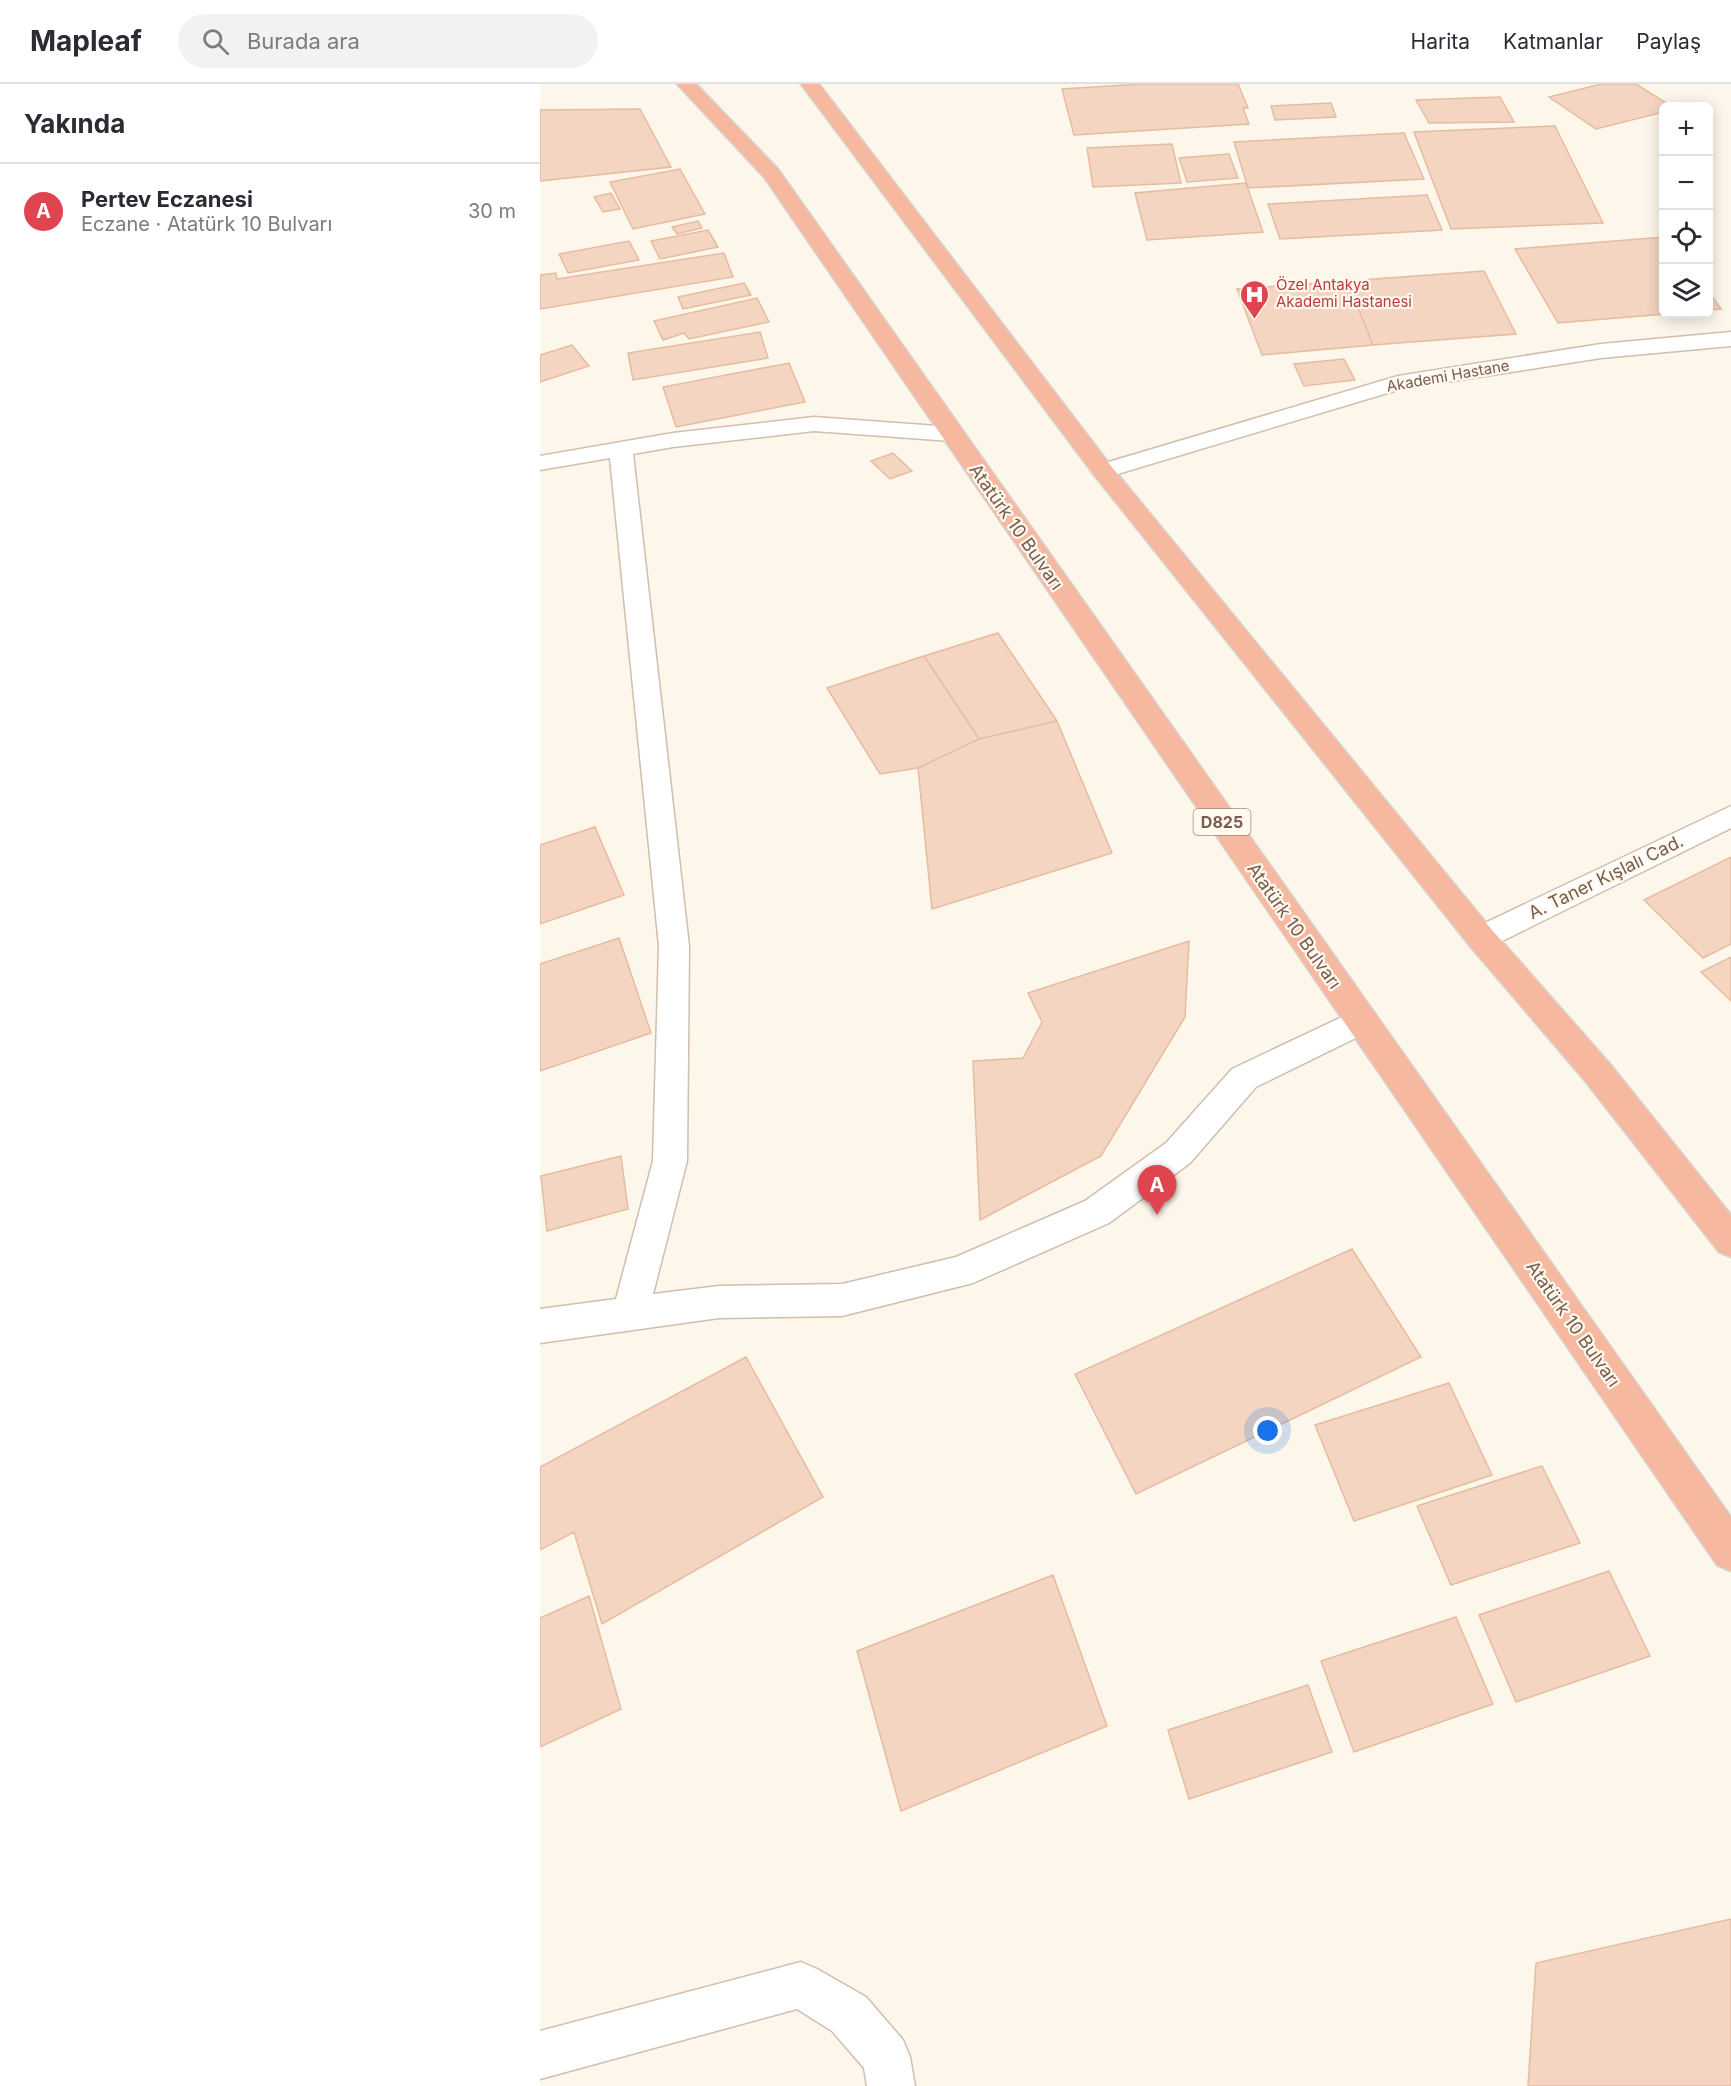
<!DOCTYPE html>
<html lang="tr">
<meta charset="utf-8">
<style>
:root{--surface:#fff;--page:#f2f2f3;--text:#2b2b33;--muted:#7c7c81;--line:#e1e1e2;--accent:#7c3aed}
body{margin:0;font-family:Inter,sans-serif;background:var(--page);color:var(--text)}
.controls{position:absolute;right:18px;top:18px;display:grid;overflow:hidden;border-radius:9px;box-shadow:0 3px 15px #0003}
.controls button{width:54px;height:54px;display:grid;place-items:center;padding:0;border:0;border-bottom:2px solid var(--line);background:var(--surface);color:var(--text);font:30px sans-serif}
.you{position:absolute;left:728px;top:1347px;width:21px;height:21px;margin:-15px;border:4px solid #fff;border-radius:50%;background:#1a73e8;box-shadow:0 0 0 9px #1a73e833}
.badge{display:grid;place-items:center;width:39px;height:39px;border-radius:50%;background:var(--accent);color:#fff;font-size:20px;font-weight:700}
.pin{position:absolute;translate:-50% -50px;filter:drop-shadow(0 2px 3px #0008)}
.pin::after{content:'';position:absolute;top:32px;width:21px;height:18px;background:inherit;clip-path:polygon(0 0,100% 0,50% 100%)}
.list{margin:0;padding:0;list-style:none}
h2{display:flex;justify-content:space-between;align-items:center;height:78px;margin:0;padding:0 24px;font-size:26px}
h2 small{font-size:20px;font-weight:400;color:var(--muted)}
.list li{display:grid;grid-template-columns:39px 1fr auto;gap:18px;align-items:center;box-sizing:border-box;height:96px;padding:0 24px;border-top:2px solid var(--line)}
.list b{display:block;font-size:22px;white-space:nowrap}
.list p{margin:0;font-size:20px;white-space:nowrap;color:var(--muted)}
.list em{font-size:20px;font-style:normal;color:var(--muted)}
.icon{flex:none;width:33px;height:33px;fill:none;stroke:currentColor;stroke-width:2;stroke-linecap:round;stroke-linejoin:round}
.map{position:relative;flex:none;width:1191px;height:2002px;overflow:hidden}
header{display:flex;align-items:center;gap:36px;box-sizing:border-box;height:84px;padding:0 30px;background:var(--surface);border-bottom:2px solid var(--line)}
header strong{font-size:28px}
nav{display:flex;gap:33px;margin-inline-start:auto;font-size:21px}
.search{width:420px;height:54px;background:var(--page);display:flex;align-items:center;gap:15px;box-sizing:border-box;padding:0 21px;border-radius:33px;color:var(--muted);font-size:22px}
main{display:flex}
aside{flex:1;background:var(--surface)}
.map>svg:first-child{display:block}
.building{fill:#f3d5c1;stroke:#e6bca1;stroke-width:1.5}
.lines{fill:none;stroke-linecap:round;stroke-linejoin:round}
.street-casing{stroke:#d0beae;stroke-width:3}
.highway-casing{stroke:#d9d1cd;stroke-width:3}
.street{fill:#fff;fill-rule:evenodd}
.highway{fill:#f7b8a0;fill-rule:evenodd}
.labels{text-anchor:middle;stroke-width:4.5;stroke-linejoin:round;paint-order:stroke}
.far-health-label{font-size:15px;fill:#be3a42;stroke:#fff9f0;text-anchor:start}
.far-street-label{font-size:15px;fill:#795c4c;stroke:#fff9f0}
.shield{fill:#fff9f0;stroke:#a18b7d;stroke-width:1.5}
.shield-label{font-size:16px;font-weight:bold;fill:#795c4c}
.street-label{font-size:18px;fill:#795c4c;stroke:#fff9f0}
</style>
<header>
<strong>Mapleaf</strong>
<div class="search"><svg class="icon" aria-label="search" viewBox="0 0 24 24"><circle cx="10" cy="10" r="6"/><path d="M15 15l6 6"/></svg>Burada ara</div>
<nav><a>Harita</a><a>Katmanlar</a><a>Paylaş</a></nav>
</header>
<main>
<aside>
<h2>Yakında<small></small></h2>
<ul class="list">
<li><span class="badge" style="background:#e0444e">A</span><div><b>Pertev Eczanesi</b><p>Eczane · Atatürk 10 Bulvarı</p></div><em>30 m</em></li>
</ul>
</aside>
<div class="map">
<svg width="1191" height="2002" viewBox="0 0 1191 2002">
<rect width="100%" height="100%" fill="#fdf6ea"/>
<path class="building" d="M602,0H698L708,24H703L709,40L534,51L522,5Z
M1061,0H1096L1131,22H1124V28L1056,45L1009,13Z
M960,13L974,38L889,39L876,16Z
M791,19L796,33L735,36L731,22Z
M100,25L131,83L0,97V26Z
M1015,42L1063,139L911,145L874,48Z
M864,49L884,95L708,104L694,58Z
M632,60L641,99L553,103L547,64Z
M689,70L698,94L647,98L639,74Z
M140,85L165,130L93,145L70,98Z
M706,99L723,148L607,156L595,109Z
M71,109L80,125L63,128L54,113Z
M887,111L902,146L740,155L728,120Z
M158,137L162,144L137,150L132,143Z
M168,146L178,163L120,175L111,157Z
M1124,153L1125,230L1018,239L975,165Z
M89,157L99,176L28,189L19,170Z
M184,169L193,193L0,225V191L16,189L17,195Z
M944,187L976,250L833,261L807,197Z
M807,197L833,261L722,271L697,205Z
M204,199L211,211L143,225L138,213Z
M1168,207L1181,225L1168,226Z
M217,214L229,238L149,255L144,249L123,256L114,237Z
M220,248L228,274L93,296L88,269Z
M32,261L49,282L0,298V271Z
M804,275L815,296L764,302L754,280Z
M249,279L265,318L136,343L123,303Z
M353,369L372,387L350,395L331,377Z
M458,549L517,637L439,655L384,572Z
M384,572L439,655L378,684L340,690L287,604Z
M517,637L572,769L392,825L378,684L439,655Z
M55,743L84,811L0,840V761Z
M1191,773V860L1163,874L1104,816Z
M79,854L111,949L0,987V880Z
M649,857L645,933L561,1072L440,1136L433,977L483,974L502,938L488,909Z
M1191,873V917L1161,888Z
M81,1072L88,1125L7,1147L1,1092Z
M812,1165L881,1273L596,1410L535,1290Z
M206,1273L283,1413L62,1540L34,1448L0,1466V1383Z
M909,1299L952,1391L814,1437L775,1341Z
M1002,1382L1040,1459L911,1501L877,1422Z
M1069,1487L1110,1572L976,1618L939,1531Z
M513,1491L567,1642L361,1727L317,1567Z
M49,1512L81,1625L0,1663V1534Z
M916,1533L953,1620L814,1668L781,1577Z
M768,1601L792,1668L649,1715L628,1646Z
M1191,1835V2002H988L996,1879Z"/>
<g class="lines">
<defs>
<path id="street" d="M1191,248V262L1061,274L861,305L571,392L563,394L555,392L551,387L555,382L858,292L1061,260Z
M274,333L411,343L419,345L423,350L419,355L411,357L274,347L133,363L93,370L149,862L147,1077L113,1210L179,1202L302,1200L416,1173L545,1117L626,1059L692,985L821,924L832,928L837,937L832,946L716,1003L650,1079L569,1139L433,1199L302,1232L179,1234L0,1259V1225L76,1215L113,1077L119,862L70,374L0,386V372L133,349Z
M1191,722V744L952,862L941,866L930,862L926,854L930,846Z
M261,1878L277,1885L326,1913L363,1956L370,1973L375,2002H327L324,1984L292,1947L257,1925L0,1995V1947Z"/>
<path id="highway" d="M137,0H156L238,85L1191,1433V1487L1177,1481L224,93Z
M261,0H279L571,382L952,846L1070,980L1191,1131V1173L1179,1168L1046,998L930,862L555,392Z"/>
</defs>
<use href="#street" class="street-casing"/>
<use href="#highway" class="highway-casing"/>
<use href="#street" class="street"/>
<use href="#highway" class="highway"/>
</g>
<defs>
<symbol id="hospital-pin" viewBox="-11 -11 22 30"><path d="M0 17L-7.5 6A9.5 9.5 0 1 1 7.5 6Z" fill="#e0444e" stroke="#fff9f0"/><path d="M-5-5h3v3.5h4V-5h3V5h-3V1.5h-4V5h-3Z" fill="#fff"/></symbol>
</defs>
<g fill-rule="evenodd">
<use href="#hospital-pin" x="698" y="194" width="33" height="45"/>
</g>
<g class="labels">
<g class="far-health-label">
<text x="736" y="206">Özel Antakya<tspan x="736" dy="17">Akademi Hastanesi</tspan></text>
</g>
<g class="far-street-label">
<text transform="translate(908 292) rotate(-10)" y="5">Akademi Hastane</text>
</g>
<rect class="shield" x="653.5" y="725" width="57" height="26" rx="4.5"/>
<g class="shield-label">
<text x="682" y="744">D825</text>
</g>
<g class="street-label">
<text transform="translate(476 443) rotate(55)" y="6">Atatürk 10 Bulvarı</text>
<text transform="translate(1066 793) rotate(-26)" y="6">A. Taner Kışlalı Cad.</text>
<text transform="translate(754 842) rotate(55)" y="6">Atatürk 10 Bulvarı</text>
<text transform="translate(1033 1240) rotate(55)" y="6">Atatürk 10 Bulvarı</text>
</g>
</g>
</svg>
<div class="controls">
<button>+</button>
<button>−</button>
<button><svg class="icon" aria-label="locate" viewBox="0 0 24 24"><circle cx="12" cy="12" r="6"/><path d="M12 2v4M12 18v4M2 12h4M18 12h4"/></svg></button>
<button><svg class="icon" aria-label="layers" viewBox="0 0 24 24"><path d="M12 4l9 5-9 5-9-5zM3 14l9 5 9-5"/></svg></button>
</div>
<div class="you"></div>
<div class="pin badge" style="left:617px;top:1131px;background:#e0444e">A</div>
</div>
</main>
